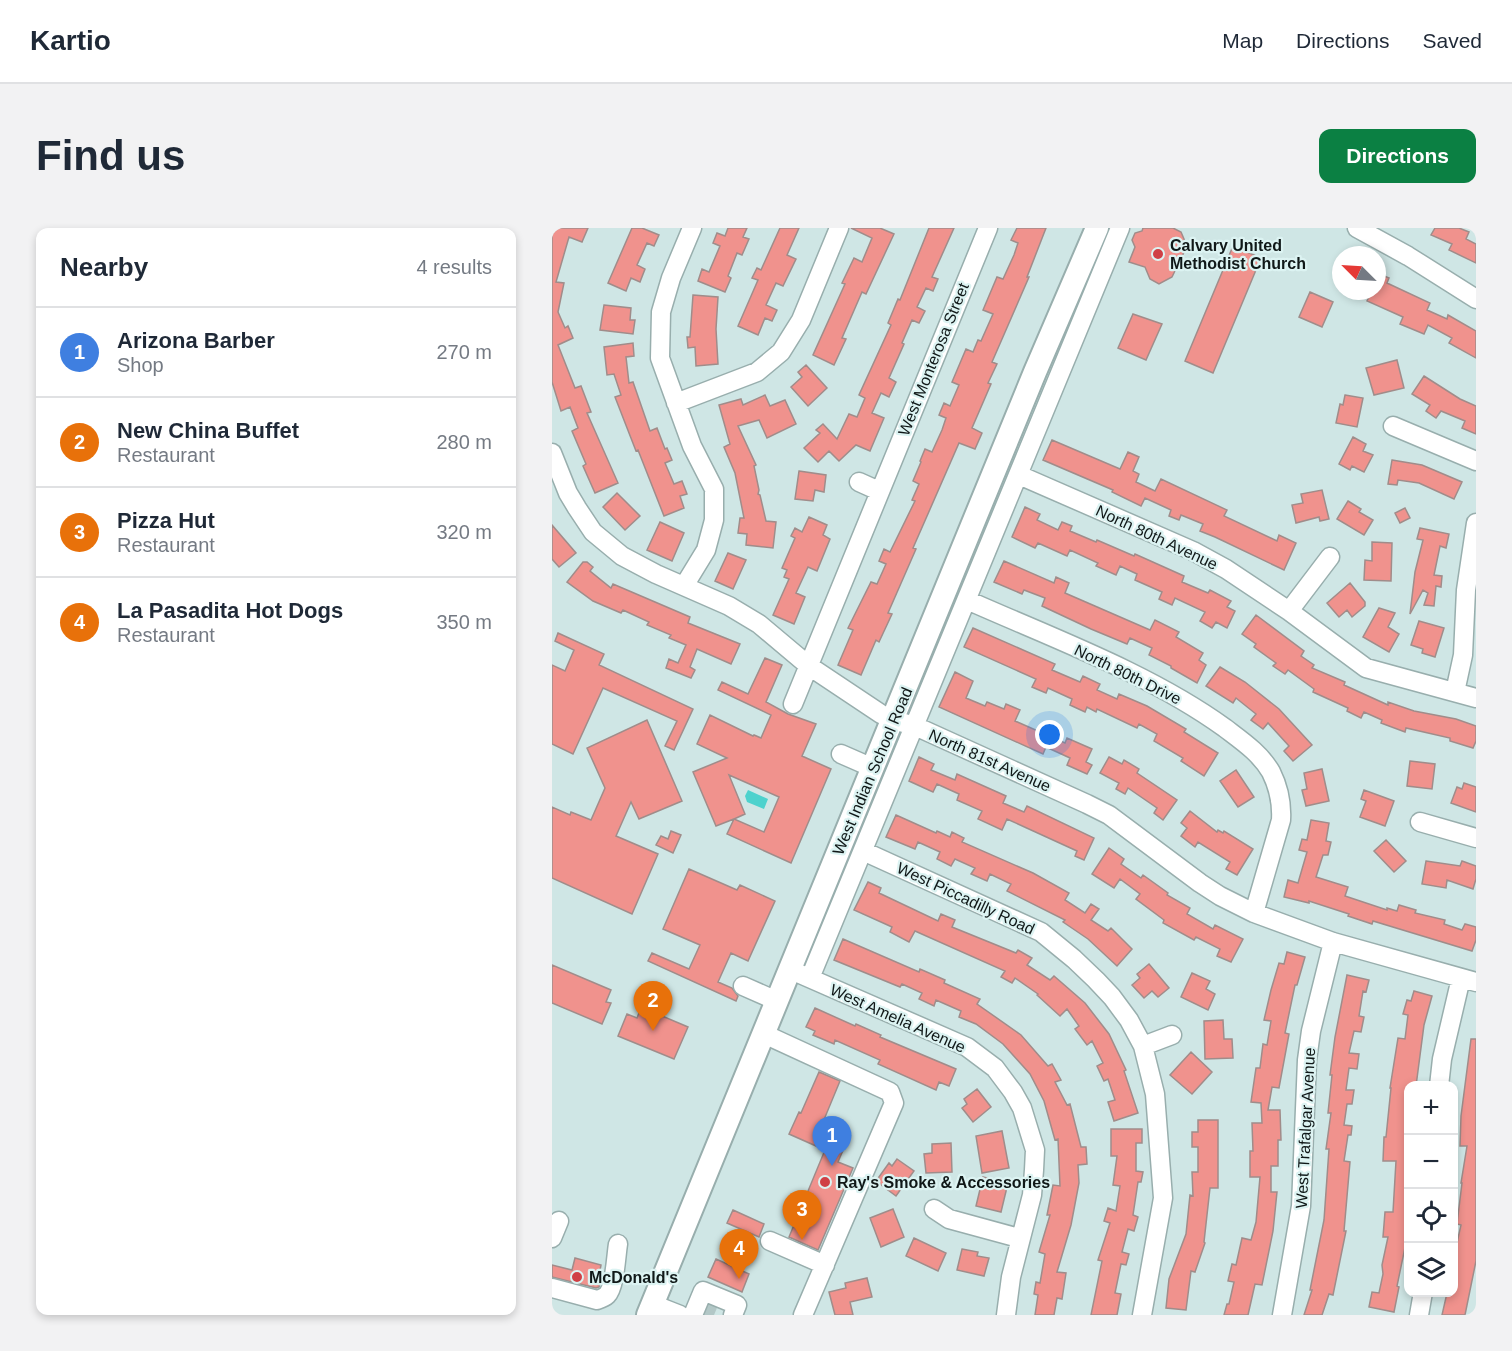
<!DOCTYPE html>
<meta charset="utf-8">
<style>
:root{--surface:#fff;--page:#f2f2f3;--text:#1f2937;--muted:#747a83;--line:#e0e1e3;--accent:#0b8043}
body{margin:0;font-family:Arial,sans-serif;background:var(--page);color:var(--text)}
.controls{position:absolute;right:18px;bottom:18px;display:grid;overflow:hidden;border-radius:12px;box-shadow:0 3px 9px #0003}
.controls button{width:54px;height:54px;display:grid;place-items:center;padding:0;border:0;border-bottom:2px solid var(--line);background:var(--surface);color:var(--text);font:30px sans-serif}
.compass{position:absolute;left:780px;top:18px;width:54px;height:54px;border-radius:50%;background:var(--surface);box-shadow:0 3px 9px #0003;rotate:294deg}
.you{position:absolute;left:498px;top:507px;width:21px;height:21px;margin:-15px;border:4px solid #fff;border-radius:50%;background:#1a73e8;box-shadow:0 0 0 9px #1a73e833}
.badge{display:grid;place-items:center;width:39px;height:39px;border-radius:50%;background:var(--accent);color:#fff;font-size:20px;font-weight:700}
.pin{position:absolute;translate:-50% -50px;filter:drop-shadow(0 2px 3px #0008)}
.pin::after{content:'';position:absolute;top:32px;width:21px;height:18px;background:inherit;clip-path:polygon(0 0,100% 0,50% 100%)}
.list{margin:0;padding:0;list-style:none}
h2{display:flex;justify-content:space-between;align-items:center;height:78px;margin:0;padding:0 24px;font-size:26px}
h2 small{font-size:20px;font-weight:400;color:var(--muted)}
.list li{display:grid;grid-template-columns:39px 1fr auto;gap:18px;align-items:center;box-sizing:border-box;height:90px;padding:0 24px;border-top:2px solid var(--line)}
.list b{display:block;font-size:22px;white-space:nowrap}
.list p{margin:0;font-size:20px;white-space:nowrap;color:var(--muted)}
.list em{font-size:20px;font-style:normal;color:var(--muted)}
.icon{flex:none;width:33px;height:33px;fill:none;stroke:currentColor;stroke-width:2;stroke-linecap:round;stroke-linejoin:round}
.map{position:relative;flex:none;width:924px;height:1087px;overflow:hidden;border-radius:12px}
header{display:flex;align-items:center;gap:36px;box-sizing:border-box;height:84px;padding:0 30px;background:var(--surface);border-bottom:2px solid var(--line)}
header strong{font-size:28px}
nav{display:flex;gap:33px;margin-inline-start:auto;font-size:21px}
.intro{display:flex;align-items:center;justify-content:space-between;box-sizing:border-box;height:144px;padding:0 36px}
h1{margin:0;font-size:42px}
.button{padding:15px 27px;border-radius:12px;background:var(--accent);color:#fff;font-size:21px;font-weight:700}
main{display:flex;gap:36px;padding:0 36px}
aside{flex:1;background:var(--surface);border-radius:12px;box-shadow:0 3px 9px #0003}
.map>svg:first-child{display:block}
.water{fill:#4dd2cd}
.building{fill:#f0928d;stroke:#a08c8a;stroke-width:1.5;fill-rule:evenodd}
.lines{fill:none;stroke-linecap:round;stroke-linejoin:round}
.minor-tunnel{stroke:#b2c7c6;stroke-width:18;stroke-dasharray:18 9;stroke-linecap:butt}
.minor-casing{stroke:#98aead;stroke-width:21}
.major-casing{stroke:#98aead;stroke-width:26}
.minor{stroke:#fff;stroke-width:18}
.major{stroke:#fff;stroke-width:22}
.poi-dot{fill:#d04045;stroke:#dcf3f2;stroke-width:2}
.labels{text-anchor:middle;stroke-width:4.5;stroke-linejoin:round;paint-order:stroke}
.poi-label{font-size:16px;font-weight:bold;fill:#101818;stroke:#dcf3f2;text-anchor:start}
.street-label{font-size:16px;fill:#101818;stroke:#dcf3f2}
</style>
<header>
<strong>Kartio</strong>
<nav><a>Map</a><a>Directions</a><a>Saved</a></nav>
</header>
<div class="intro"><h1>Find us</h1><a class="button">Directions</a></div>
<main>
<aside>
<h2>Nearby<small>4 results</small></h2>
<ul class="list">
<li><span class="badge" style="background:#3f7fe0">1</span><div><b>Arizona Barber</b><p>Shop</p></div><em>270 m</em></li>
<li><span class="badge" style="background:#e8710a">2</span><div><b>New China Buffet</b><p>Restaurant</p></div><em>280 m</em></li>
<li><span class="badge" style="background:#e8710a">3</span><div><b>Pizza Hut</b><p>Restaurant</p></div><em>320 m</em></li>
<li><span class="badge" style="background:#e8710a">4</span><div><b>La Pasadita Hot Dogs</b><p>Restaurant</p></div><em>350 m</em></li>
</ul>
</aside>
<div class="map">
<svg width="924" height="1087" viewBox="0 0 924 1087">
<rect width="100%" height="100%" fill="#cfe6e5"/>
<path class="water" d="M196,562L216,571L212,581L195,574L193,568Z"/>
<path class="building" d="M0,0H36L30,14L17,9L4,54L12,55L6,84L13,100L16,98L21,110L6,117L23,160L29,158L39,184L35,185L66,255L43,265L31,238L34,236L20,203L26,200L18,179L9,183L0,154Z
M80,0H90L107,7L102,18L95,15L85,37L93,41L88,54L79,50L74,63L56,55Z
M176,0H195L191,9L197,11L190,27L185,25L176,48L179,50L173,64L146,53L150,41L157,44L168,18L161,15L165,5L173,8Z
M228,0H247L235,27L244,31L231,58L224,55L214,77L225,82L220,93L213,90L206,107L186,98L206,52L200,50L205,40L209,42Z
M299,0H328L342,6L314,66L310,64L290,110L294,111L282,137L261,127L293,56L290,55L302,30L310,34L320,10Z
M377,0H402L380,49L386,51L381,63L374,60L365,79L373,83L367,95L360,92L350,115L352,116L337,150L344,154L337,169L329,165L320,185L332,190L318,223L304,217L287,233L277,223L266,234L252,220L268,205L264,202L271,196L285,211L297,186L305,189L313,170L307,167L339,97L336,95L346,71L348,72Z
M465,0H494L475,49H477L440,134L445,136L436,155L439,156L420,200L430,205L423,221L407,215L361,320L364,321L336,385L340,386L327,414L324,412L309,447L286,437L301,402L296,400L319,354L325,356L334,336L327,333L332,321L338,324L363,273L360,272L367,256L361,253L369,234L368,233L373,221L380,224L390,202L394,190L387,187L392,175L398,178L407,157L400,154L414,121L421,124L426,112L429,113L441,86L431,82L445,49L451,51L462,27L466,15L459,12Z
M591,0H621L629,4L635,18L620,49L607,56L598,51L593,39L577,34L583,19L580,12L583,5L590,3Z
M883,0H907L917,4L914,11L924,16V35L897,22L900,16L879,7Z
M681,18L709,30L661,145L633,133Z
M827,46L837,50L835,55L878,75L875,82L895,91L896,87L924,103V130L897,115L900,110L876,97L872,106L848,96L851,89L815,73L820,63H825V50Z
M758,64L781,74L770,99L747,89Z
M141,67L166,69L164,101L166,136L144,138L143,119L136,120L135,109H138Z
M52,77L79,80L78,92H83L81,106L48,102Z
M581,86L610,96L594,132L566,120Z
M81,115L82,128L74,129L77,155L81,154L98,203L105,200L113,221L115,220L120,232L113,235L122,256L130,253L135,266L128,268L132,280L112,288L86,222L84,223L63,169L69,167L62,146L55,147L52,119Z
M845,132L852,160L822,167L814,140Z
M254,137L275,160L256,178L239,159L250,149L246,144Z
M872,148L908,171L924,178V206L910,200L913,193L889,183L884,190L874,183L878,177L860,166Z
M213,167L218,178L233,172L244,196L215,210L207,192L186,198L204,237L202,238L207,262L206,266L208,267L214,293L224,294L221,320L194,317L195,306L186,305L188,290H192L183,245L172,219L178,216L167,177L189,171L191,177Z
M793,167L811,170L805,199L784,195L788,176L791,177Z
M801,209L814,216L811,223L821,227L812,244L800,238L798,242L787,236Z
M500,212L568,241L576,224L587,229L581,243L587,246L584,254L603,263L609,251L675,282L672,288L725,313L727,307L744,315L732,342L663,309L648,303L651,296L629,287L627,292L617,288L619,282L593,270L589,278L560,264L561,262L491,232Z
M840,232L870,237L910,254L902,271L867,255L846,252L845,257L836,256Z
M247,243L274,247L272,264L263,262L261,273L243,271Z
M770,262L777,291L768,293L767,289L744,295L740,277L751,275L749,266Z
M65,265L88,288L73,302L51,279Z
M796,273L809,281L807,284L821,292L812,307L785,291Z
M473,279L488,286L485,292L506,302L510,294L520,298L518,303L544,314L545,312L582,328L583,326L632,348L630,354L656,365L658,362L679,373L675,379L683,383L675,400L664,394L660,400L648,393L653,384L623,370L620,377L607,371L610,364L583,352L585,346L568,338L564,347L544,338L546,335L518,322L515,328L486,315L483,320L460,309Z
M853,280L858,290L848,295L843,285Z
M257,289L275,297L271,307L278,311L265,343L256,339L244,365L253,369L242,396L221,387L237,351L232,349L235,342L230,340L243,310L239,308L243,300L250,304Z
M108,294L132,305L120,333L95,322Z
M0,297L24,325L7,339L0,331Z
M868,300L897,306L894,320L888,318L882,347L890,348L889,359L884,358L882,378L872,377L876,365L871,362L858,386L863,344L871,312L865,311Z
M820,314L840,315L839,353L812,352L813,332L820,333Z
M176,325L194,332L181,361L163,353Z
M452,333L502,355L504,349L517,355L513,365L598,402L603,392L627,404L624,409L651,425L647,432L654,437L645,455L619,440V438L597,427L600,420L578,410L575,416L539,401L490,378L493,370L472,362L470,366L442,354Z
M31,334H35L41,339L38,343L59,360L61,356L138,389L136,395L188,416L179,436L145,421L138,439L143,442L139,450L114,440L117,431L126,435L134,417L117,410L119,407L95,397L97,394L71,382L69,385L41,373L15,354Z
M798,355L813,374V378L800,389L795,382L787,389L775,375Z
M827,380L843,385L836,399L847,406L837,424L811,409Z
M704,387L752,423L749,428L762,437L760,440L793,454L792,457L836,477V474L862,483L904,491L924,498V513L921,520L898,513V510L854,500L853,504L829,495L830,492L812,484L809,490L795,483L796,480L761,464L762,461L736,442L733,446L721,438L724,435L702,419L704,416L690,406Z
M867,393L892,400L883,429L870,425L871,421L859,417Z
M421,400L503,436L500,442L528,454L531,448L548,456L545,462L565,471L567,466L595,478L634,501L632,504L666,525L652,548L629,533L631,530L602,513L605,506L587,496L585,500L545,481L544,484L535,479L533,484L518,477L520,471L496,460L494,465L480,459L484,451L412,419Z
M6,405L52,426L47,437L141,481L122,522L113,518L125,493L51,460L21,526L0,516V437L13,443L22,422L3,413Z
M213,430L230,437L214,474L236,486L264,496L250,528L279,541L239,635L175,606L182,591L164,598L141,544L175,530L145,516L158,487L201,508L202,507L209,510L219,487L166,462L170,454L196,466ZM177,547L227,569L212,604L182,591L193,586Z
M668,439L693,454L727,481L760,517L741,533L732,523L737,518L716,495L711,501L699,492L704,486L684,470L681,475L654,458Z
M403,444L421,453L414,470L433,478L435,474L452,481L454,476L468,482L463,493L513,515L515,510L540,521L534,534L540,537L535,546L515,537L518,530L494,519L491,526L387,479Z
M95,492L130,573L87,591L79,574L64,608L106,626L80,686L0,650V579L18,587L19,584L39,592L53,560L35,520Z
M367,529L382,536L379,542L403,552L405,546L454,568L451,575L472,584L475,578L542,610L532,632L523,628L525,623L455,591L450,602L426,591L430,583L405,572L407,566L385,556L381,564L357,553Z
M557,529L570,536L572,532L587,541L585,545L625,572L611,592L602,585L605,580L576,560L573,566L564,561L567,555L548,545Z
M858,533L883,536L880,561L855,558Z
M770,541L777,573L754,578L750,562L755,561L752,545Z
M684,542L702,569L686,579L668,553Z
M912,555L924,559V584L899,575L905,559L910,561Z
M812,562L842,573L833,598L808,589L814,573L809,571Z
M638,583L665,604L666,602L671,605L672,603L701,621L685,647L674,641L678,634L646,614L643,619L629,608L635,600L629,595Z
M344,587L384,605L385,603L398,609L400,604L412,610L410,614L481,645L517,665L513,672L533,685L539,676L547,681L539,692L556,703L559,700L580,721L565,738L536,711L511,694L513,692L455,663L459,656L438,646L435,653L419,646L423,640L403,631L399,638L385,631L388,624L366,614L363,621L334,609Z
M759,592L777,595L774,613L779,614L776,627H771L764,649L796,659L793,668L835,682V680L845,683L847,677L864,682L863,685L893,692L892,696L910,702L913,696L924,699V712L920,723L821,693L820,696L796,688L797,686L757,673V675L732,669L736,652L746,655L755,624L747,622L750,611L755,612Z
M119,603L129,607L121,625L104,617L109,608L116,611Z
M834,612L854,633L842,644L822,623Z
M557,620L572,631L569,636L589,650L591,647L616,665L615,667L638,680L635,686L661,701L663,697L691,711L679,734L665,728L668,721L644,709L642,712L611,695L612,692L584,671L588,666L568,651L562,660L540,646Z
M874,633L908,638L910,633L924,638V651L921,661L895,652L894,660L870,656Z
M137,641L185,662L188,657L223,673L196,733L179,725L166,754L180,760L186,768L184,773L96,733L100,725L137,741L148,717L111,701Z
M316,654L329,660L327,665L386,693L389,686L403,692L400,699L464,725L466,722L480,730L475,737L498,752L502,748L533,775L557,806L574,842L572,843L586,885L562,893L556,874L563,872L556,851L552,853L545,838L551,835L540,813L535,817L523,801L527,798L515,781L508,788L485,767L486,766L463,750L460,755L449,749L453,743L363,703L357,714L338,704L340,699L302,682Z
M291,711L367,744L368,741L393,752L392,755L428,771L425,776L469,807L496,838L500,836L509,852L503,854L515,877L518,876L529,919H534L535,936L526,937L527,955L519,997L505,1044L514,1045L510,1071L505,1070L502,1087H483L486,1067L482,1066L484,1054L488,1055L493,1026L487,1024L498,987H495L501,957L508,958L506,911L503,912L492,873L478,846L451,816L424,796L407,789L409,783L384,772L382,778L367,771L370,765L350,756L348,759L282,732Z
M735,724L753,729L745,757H743L733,805L737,806L727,860L720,859L716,882H728L729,912H726V938H719V964H725L721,1003L710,1057L703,1056L696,1087H672L675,1076H677L682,1054L676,1053L680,1036L684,1037L690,1010L699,1012L704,994L708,949H698V923H701L700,895H710L709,875L699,874L704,840H708L711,816L715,817L719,793L712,792L719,762L727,735L732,736Z
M597,736L617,760L606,769L600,763L592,770L580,757L588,750L585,746Z
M0,737L59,762L54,774L59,775L50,796L0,775Z
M640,745L658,753L654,761L663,766L656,782L629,769Z
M795,747L817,752L814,764L811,763L807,788L812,789L809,804L802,803L797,825L807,826L805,841L797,840L794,862H802L800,876H795L792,897L800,898L799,907H796L792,933L798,934L792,1003H794L781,1067L777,1066L770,1087H752L760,1062H758L772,992L777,921H774L779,885H776L780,847H778L783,809Z
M862,763L880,768L872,797L864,858H856V997L855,1010L845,1058L847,1059L842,1084L817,1079L820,1064L827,1065L831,1046L830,1037L836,1009H831L833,984H841L844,933H831L832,909H834L839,860H838L846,810L853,811L856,787L851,786L855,772L859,773Z
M263,780L303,798L304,796L329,807L328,809L404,841L397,858L387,854L384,862L326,836L328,832L283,812L282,816L261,807L263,803L254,799Z
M96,782L136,799L122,831L66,808L75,786L85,790L87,785L94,787Z
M671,792L672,811H680L681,830L653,831L652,793Z
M919,811H924V1033L913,1087H890L895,1065H902V1028L909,997L905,996L910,955H909L915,918H908L909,888Z
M639,824L660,844L640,866L618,847Z
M267,844L288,853L271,894L298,906L286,934L301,940L266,1022L237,1009L273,922L237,906L247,884L249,885Z
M425,861L439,879L421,894L410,880L415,876L412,871Z
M646,892H666V960H658L652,1014L653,1015L643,1044L639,1043L634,1082L614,1080L617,1051L634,1006L638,967L641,968L640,944H646V919H640V904H646Z
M559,901H590V915H584V943L591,944L589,954H586L581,987L586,989L582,1003L576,1001L570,1024L577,1026L574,1037L569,1036L563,1065L569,1066L565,1087H539L550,1033L546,1032L558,995L552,993L556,980L564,983L568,958L561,957L565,928H559Z
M450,903L457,940L430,945L424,908Z
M399,915L400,944L374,945L372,926L380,925V916Z
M345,931L362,943L344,968L324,953L337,935L340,938Z
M431,949L456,955L449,984L424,978Z
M341,981L352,1009L329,1019L318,990Z
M181,982L212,996L207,1009L175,995Z
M362,1010L394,1025L386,1043L354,1028Z
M410,1021L426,1024L425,1028L437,1030L432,1048L405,1042Z
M23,1030L49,1037L47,1048L50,1049L47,1059L44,1060L0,1049V1037L20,1042Z
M164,1031L197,1046L190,1064L156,1049Z
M315,1050L320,1069L298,1074L301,1087H283L277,1064L294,1060L293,1055Z"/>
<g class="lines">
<path class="minor-tunnel" d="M150,1082L162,1087"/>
<defs>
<path id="minor" d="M805,0L856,28L924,71
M124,175L205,144L229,124L249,92L287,0
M841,198L924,233
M0,225L16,265L25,280L41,304L70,328L104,346L177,378L207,396L257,438L329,486L341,492L363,498L535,576L557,587L648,655L668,668L702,685L781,714L924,754
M467,247L641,323L674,341L737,383L814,440L924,470
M307,254L327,263
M132,358L154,322L162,292V261L140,218L108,130L109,84L119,50L140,0
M415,372C500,410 597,445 673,500C690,513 708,525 719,544C727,560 730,575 729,592L702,685
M737,383L778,329
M903,464L911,427L914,362L924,295
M241,476L436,0
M289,526L321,540
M868,594L924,610
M311,623L489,704L522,731L544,752L560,769L577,792L591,818L603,866L611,970L590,1087
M248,746L415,819L443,840L461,864L470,880L483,922L482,942L480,967L459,1049L454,1087
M258,750L568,0
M191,758L225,773
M212,806L338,864L342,875L251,1087
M591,818L620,807
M887,858L890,831L909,750
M382,981L397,991L467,1010
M0,1010L7,993
M218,1013L273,1037
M0,1060L45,1072C48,1071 53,1069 55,1067C63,1059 64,1028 66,1016
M100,1076L128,1087
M141,1087L151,1063L185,1077L181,1087
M730,1087L749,978L755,832L759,803L781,714
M867,1087L871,1064"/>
<path id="major" d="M96,1087L483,144L545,0"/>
</defs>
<use href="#minor" class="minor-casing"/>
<use href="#major" class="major-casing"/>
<use href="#minor" class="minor"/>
<use href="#major" class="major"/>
</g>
<g class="poi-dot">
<circle cx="606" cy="26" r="6"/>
<circle cx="273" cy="954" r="6"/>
<circle cx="25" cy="1049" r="6"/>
</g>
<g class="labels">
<g class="poi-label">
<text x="618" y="23">Calvary United<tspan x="618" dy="18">Methodist Church</tspan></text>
<text x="285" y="960">Ray's Smoke &amp; Accessories</text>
<text x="37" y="1055">McDonald's</text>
</g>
<g class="street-label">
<text transform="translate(381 131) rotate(-68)" y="6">West Monterosa Street</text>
<text transform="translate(605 309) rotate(25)" y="6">North 80th Avenue</text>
<text transform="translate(576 446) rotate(26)" y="6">North 80th Drive</text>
<text transform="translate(438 532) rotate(24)" y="6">North 81st Avenue</text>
<text transform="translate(320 543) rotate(-67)" y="6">West Indian School Road</text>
<text transform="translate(414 670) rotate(25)" y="6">West Piccadilly Road</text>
<text transform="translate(346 790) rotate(24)" y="6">West Amelia Avenue</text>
<text transform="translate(753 900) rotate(-87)" y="6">West Trafalgar Avenue</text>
</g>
</g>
</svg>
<div class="controls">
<button>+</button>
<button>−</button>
<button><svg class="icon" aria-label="locate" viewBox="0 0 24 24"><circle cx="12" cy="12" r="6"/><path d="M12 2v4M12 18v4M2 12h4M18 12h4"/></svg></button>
<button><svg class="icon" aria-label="layers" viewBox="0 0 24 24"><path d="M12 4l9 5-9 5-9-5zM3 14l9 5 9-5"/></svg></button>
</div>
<svg class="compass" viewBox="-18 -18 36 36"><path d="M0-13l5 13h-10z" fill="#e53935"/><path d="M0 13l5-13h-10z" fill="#747a83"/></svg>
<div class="you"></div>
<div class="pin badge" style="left:280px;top:938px;background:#3f7fe0">1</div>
<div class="pin badge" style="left:101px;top:803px;background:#e8710a">2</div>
<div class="pin badge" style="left:250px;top:1012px;background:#e8710a">3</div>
<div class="pin badge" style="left:187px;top:1051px;background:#e8710a">4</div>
</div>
</main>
